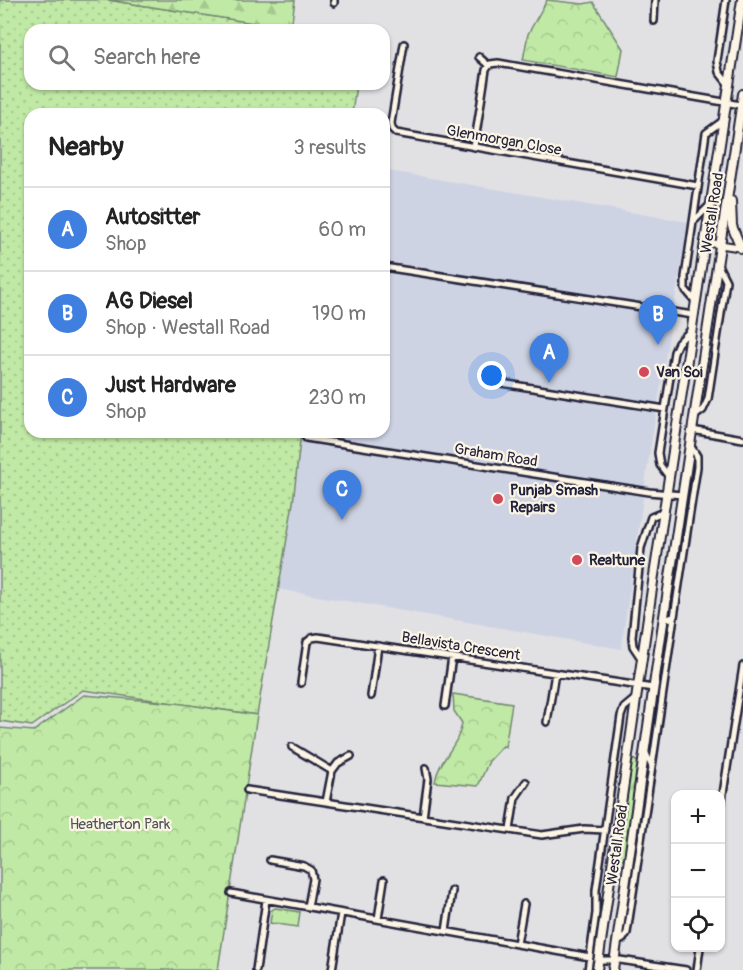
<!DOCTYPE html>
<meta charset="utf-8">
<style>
:root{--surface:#fff;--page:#f2f2f2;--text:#222;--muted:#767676;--line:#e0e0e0;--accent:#0b8043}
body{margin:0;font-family:Pangolin,sans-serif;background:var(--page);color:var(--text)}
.controls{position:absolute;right:18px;bottom:18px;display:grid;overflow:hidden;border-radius:12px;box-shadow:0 2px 4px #0004}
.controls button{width:54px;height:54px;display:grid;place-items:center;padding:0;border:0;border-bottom:2px solid var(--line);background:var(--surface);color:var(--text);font:30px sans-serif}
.you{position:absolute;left:492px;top:376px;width:21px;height:21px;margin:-15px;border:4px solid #fff;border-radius:50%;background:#1a73e8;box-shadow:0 0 0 9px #1a73e833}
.badge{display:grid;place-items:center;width:39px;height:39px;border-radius:50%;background:var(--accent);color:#fff;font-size:20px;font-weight:700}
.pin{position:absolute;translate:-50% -50px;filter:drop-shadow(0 2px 3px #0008)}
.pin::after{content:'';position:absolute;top:32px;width:21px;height:18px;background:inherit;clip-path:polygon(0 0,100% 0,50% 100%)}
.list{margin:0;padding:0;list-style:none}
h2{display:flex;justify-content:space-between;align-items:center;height:78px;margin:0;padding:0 24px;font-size:26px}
h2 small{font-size:20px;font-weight:400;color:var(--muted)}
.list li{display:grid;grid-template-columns:39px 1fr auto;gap:18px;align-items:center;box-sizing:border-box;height:84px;padding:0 24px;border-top:2px solid var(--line)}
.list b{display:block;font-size:22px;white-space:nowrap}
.list p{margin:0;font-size:20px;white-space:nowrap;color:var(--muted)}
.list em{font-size:20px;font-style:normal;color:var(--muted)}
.icon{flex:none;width:33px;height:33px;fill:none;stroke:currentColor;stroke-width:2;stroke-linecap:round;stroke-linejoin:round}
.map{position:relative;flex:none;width:743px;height:970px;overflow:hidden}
.search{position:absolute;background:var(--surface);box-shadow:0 2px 4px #0004;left:24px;top:24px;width:366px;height:66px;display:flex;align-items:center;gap:15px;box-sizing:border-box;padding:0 21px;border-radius:18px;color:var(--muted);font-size:22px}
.panel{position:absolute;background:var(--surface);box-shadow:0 2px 4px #0004;left:24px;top:108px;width:366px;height:330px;border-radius:18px}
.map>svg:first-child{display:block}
.built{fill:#ced3e3}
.grass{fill:url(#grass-dots);stroke:#718670;stroke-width:1.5}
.forest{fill:url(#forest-firs);stroke:#718670;stroke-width:1.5}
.park{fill:url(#park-crowns);stroke:#718670;stroke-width:1.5}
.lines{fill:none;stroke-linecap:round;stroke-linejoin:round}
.minor-casing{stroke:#22223b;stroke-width:10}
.tertiary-casing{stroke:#22223b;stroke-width:10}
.primary-casing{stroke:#22223b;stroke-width:12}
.minor{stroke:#fcf5e5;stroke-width:5}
.tertiary{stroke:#fcf5e5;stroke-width:6}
.primary{stroke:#fcf5e5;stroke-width:8}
.poi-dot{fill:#d1495b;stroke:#fcf5e5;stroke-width:2}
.labels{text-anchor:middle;stroke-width:4.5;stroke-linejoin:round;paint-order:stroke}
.street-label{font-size:15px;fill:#22223b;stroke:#fcf5e5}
.poi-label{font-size:15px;font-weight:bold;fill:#22223b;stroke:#fcf5e5;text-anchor:start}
.park-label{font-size:15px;fill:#4a5456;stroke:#fcf5e5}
</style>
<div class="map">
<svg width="743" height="970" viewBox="0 0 743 970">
<defs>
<pattern id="grass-dots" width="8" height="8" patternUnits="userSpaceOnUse" patternTransform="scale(1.5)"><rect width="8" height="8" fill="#c0e9a5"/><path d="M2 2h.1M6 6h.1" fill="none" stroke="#a5c88f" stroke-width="1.8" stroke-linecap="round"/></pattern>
<pattern id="forest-firs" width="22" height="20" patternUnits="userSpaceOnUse" patternTransform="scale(1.5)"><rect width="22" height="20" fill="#c0e9a5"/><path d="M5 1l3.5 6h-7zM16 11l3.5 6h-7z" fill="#a5c88f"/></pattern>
<pattern id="park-crowns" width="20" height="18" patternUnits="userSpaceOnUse" patternTransform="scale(1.5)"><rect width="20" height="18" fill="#c0e9a5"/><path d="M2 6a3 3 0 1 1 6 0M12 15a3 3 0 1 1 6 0" fill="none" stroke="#a5c88f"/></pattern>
</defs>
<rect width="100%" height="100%" fill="#e1e1e4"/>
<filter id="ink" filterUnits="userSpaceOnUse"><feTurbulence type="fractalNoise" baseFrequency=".0167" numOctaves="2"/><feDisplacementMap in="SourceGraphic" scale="12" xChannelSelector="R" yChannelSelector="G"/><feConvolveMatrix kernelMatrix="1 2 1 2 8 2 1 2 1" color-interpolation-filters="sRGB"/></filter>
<g filter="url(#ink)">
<path class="built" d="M384,170L688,222L650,450L621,649L277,589L293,503L301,432H384Z"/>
<path class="grass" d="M0,0H108L299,30H30V84H356L352,114H30V432H301L293,503L257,715L83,690L32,726L0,721Z"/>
<path class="forest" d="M108,0H295L291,29Z
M631,758L638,762L624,859L617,858Z"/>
<path class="park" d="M547,0L583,4L593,2L623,49L618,77L523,60L528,34Z
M453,694L512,703L505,747L503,746L489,761L478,786L435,782C438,760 459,746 462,723L454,711Z
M84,695L176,703L257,715L218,970H0V728L34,731Z
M275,908L300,912L298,927L270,923L272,910Z"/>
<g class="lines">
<defs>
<path id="minor" d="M726,0L717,61L719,72L729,85
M334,3V0
M654,21L655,0
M404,44L391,123L392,129L396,133L698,186
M479,57L489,66
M474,147L486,70L490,64L498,63L741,105
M693,222L710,205
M384,267L693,315
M695,301L685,289V277L706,133L724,120
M501,383L665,409
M695,416L703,410L708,399L726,281L718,265
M692,430L743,439
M306,438L649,492L682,495
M669,477L660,465L658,453L674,352L678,343L691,330
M663,620L674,617L697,467V456L690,445
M641,658L633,646L632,637L641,548L651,517L663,512
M301,683L307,642L312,638L318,637L653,688
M371,696L378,646
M445,706L452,657
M547,722L555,673
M292,747L332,771L326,802
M652,767L674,617
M332,771L338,763L351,756
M247,790L542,835L584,829L605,830
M720,813L743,666
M423,817L428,779L426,768
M510,830L515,798L526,782
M270,860L304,866L311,870L313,879L308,907
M231,893L590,957
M378,919L384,880
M446,931L452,891
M616,943L623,939L627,933L652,767L645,751
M517,944L524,904
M599,960H620L686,970
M256,970L266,900
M332,970L341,913
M588,970L596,913V890L621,716L624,708L636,698
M697,970L700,948"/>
<path id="tertiary" d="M704,242L743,248"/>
<path id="primary" d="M731,201L732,226L741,248
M597,970L653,582L742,0
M613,970L660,643L743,94"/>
</defs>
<use href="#minor" class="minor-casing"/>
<use href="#tertiary" class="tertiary-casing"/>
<use href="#primary" class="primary-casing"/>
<use href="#minor" class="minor"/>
<use href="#tertiary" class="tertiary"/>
<use href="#primary" class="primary"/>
</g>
</g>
<g class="poi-dot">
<circle cx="644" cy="372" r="6"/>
<circle cx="498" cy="499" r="6"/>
<circle cx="577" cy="560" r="6"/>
</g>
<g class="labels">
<g class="street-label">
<text transform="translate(504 140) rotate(10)" y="5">Glenmorgan Close</text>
<text transform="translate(712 213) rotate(-81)" y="5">Westall Road</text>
<text transform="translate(496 455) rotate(9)" y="5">Graham Road</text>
<text transform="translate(461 646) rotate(9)" y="5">Bellavista Crescent</text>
<text transform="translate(617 845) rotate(-82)" y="5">Westall Road</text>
</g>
<g class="poi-label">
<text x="656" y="377">Van Soi</text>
<text x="510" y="495">Punjab Smash<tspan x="510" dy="17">Repairs</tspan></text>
<text x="589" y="565">Realtune</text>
</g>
<g class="park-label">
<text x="120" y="829">Heatherton Park</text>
</g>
</g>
</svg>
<div class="controls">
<button>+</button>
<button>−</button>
<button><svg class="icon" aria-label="locate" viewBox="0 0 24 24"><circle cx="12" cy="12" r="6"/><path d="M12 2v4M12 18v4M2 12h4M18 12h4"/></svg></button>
</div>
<div class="you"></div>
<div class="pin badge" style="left:549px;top:383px;background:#3f7fe0">A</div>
<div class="pin badge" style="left:658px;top:345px;background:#3f7fe0">B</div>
<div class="pin badge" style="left:342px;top:520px;background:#3f7fe0">C</div>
<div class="search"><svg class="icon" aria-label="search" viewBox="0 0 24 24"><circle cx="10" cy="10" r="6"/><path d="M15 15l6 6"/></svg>Search here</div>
<section class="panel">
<h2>Nearby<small>3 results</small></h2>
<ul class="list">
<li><span class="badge" style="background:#3f7fe0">A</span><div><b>Autositter</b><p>Shop</p></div><em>60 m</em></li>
<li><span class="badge" style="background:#3f7fe0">B</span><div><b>AG Diesel</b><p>Shop · Westall Road</p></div><em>190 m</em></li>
<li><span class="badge" style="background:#3f7fe0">C</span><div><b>Just Hardware</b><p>Shop</p></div><em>230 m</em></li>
</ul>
</section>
</div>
